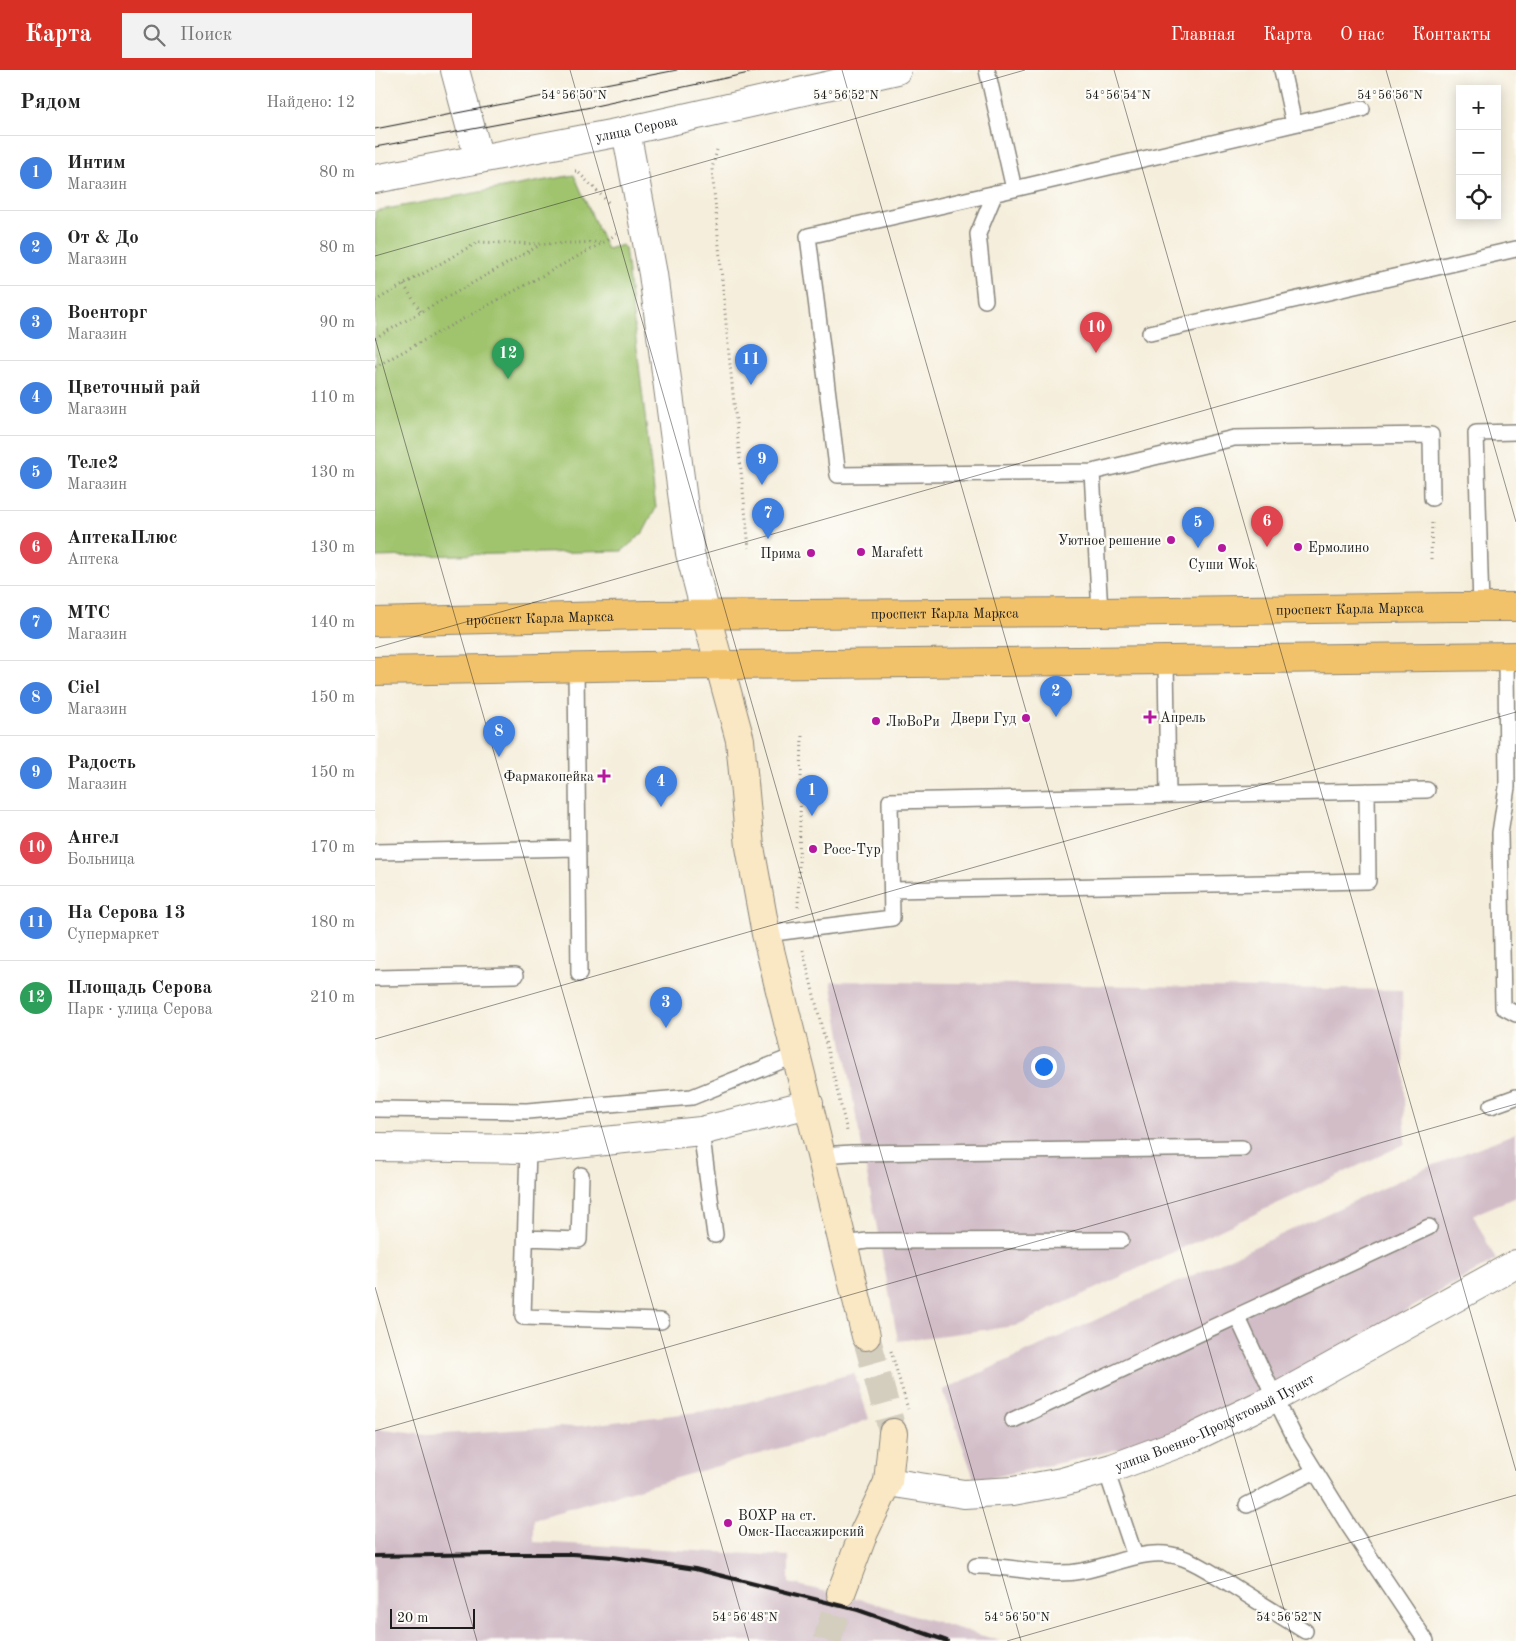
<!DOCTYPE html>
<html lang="ru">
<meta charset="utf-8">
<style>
:root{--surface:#fff;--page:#f2f2f2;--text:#222;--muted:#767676;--line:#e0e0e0;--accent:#d93025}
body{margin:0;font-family:"Old Standard TT",serif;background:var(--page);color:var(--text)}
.controls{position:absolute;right:15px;top:15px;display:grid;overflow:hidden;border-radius:0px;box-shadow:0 2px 12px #0003}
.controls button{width:45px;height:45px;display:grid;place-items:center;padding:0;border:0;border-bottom:1px solid var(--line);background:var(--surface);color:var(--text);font:25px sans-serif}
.scale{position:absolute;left:15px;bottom:12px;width:85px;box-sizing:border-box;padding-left:5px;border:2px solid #1c1c1c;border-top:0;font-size:14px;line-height:18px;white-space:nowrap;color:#1c1c1c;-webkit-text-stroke:4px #fdfcf7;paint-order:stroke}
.you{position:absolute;left:668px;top:996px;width:18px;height:18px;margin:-12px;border:4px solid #fff;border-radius:50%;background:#1a73e8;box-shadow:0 0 0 8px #1a73e833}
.badge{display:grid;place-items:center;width:32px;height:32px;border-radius:50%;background:var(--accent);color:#fff;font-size:16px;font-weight:700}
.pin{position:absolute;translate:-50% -41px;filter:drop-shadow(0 1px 2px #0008)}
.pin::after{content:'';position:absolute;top:26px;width:18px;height:15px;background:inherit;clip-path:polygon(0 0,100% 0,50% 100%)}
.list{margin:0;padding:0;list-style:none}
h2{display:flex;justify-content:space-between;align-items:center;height:65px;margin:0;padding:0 20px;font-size:21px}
h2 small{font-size:16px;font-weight:400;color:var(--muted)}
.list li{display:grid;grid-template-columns:32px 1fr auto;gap:15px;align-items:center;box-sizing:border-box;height:75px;padding:0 20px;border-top:1px solid var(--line)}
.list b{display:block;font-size:19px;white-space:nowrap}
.list p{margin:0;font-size:16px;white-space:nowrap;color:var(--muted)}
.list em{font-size:16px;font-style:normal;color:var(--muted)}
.icon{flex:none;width:28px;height:28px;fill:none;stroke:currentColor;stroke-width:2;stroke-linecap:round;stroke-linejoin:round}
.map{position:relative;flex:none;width:1141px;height:1571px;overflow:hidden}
header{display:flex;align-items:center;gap:30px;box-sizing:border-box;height:70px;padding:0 25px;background:var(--accent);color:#fff}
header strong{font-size:24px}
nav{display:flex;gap:28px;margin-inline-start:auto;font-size:18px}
.search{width:350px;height:45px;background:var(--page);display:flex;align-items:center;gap:12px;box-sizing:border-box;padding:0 18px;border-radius:0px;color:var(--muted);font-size:19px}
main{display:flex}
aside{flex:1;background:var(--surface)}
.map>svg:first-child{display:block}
.industrial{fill:#d2bdc7}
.green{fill:#a0c46e;stroke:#5e7045}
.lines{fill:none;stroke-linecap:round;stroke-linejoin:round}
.secondary-tunnel{stroke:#d4cebf;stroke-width:28;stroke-dasharray:28 14;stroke-linecap:butt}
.service-casing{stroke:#88857c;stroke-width:18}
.minor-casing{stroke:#88857c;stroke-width:30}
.tertiary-casing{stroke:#88857c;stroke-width:30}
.secondary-casing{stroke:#88857c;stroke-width:30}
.primary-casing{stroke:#88857c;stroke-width:30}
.path{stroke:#88857c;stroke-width:3;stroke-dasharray:1 4;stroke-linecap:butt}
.service{stroke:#fff;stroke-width:15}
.minor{stroke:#fff;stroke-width:28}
.tertiary{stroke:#fff;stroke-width:28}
.secondary{stroke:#fae7c3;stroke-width:28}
.primary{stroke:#f2c26a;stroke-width:28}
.tram{stroke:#1c1c1c;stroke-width:1}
.rail{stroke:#1c1c1c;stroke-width:4}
.ticks{fill:none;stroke:#1c1c1c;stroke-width:1;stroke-opacity:0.45}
.poi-dot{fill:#b5179e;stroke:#fdfcf7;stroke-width:2}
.labels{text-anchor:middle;stroke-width:4.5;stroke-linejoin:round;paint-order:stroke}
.street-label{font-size:14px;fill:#1c1c1c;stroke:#fdfcf7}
.poi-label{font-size:14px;fill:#1c1c1c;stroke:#fdfcf7;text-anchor:start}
.ticks-label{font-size:12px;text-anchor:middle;fill:#1c1c1c;stroke:#fdfcf7;stroke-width:4.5;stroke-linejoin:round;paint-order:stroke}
</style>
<header>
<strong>Карта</strong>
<div class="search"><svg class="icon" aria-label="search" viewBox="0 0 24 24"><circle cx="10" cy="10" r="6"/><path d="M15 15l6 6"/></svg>Поиск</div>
<nav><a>Главная</a><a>Карта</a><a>О нас</a><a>Контакты</a></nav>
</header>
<main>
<aside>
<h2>Рядом<small>Найдено: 12</small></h2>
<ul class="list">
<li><span class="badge" style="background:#3f7fe0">1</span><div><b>Интим</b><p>Магазин</p></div><em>80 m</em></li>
<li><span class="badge" style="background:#3f7fe0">2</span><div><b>От &amp; До</b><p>Магазин</p></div><em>80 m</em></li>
<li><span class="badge" style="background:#3f7fe0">3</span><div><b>Военторг</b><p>Магазин</p></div><em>90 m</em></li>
<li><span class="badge" style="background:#3f7fe0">4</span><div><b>Цветочный рай</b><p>Магазин</p></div><em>110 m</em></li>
<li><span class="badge" style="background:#3f7fe0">5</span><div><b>Теле2</b><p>Магазин</p></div><em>130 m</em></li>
<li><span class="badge" style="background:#e0444e">6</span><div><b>АптекаПлюс</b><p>Аптека</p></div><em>130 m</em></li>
<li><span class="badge" style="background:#3f7fe0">7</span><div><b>МТС</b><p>Магазин</p></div><em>140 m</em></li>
<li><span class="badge" style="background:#3f7fe0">8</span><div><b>Ciel</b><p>Магазин</p></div><em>150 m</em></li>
<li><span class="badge" style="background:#3f7fe0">9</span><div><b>Радость</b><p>Магазин</p></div><em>150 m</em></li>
<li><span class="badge" style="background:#e0444e">10</span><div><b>Ангел</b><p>Больница</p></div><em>170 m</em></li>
<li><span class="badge" style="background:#3f7fe0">11</span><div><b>На Серова 13</b><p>Супермаркет</p></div><em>180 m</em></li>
<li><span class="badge" style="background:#2e9e5b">12</span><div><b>Площадь Серова</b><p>Парк · улица Серова</p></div><em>210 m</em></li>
</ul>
</aside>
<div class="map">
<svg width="1141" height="1571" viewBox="0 0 1141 1571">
<rect width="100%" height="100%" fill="#fdfcf7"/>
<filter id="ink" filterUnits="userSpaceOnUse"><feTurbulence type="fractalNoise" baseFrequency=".02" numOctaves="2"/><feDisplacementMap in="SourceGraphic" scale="10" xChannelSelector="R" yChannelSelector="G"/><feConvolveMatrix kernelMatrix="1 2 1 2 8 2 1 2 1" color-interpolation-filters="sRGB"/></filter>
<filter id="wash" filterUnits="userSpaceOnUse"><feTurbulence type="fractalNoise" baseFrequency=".0096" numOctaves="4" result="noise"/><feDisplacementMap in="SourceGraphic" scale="20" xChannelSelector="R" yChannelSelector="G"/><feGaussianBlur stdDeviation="1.12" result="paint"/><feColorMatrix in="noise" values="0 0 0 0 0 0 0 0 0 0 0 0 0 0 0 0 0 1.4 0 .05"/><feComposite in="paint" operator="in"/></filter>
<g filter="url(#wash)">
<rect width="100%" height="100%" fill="#f5eedc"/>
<path class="industrial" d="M456,911L1027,920L1030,1074L640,1256L523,1271Z
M1141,1063V1127L1098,1145L1121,1190L880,1326L784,1369L707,1388L600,1411L568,1320L1051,1098Z
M479,1303L494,1349L464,1361L159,1449V1472L414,1486V1513L492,1531L625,1571H0V1359L52,1365L205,1356L348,1339Z"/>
<path class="green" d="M199,105L232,179L247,175L250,178L281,438L268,463L247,481L0,487V141Z"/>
</g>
<g filter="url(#ink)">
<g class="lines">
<path class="secondary-tunnel" d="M491,1266L518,1363
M452,1571L466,1523"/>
<defs>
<path id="service" d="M612,0L639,119L433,166L463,405L717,402L725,542
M919,54L987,39
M639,119L919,54L907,0
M610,230L603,164L620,123
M775,263L1141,179
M717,402L859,368L1056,365L1057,428
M1106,537L1101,363L1141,362
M1131,586L1132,717L1125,763L1128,937L1141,944
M791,590L793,725
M201,597L204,904
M0,782L202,778
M517,820L993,811L992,721
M391,864L517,848L515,731L1052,720
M0,908L141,905
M1116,1036L1141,1027
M0,1039L152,1041L317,1027L421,985
M326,1061L340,1165
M153,1079L148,1247L286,1251
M446,1085L477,1083L867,1078
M151,1168L204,1170L206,1105
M469,1174L492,1171L746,1170
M862,1246L900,1328L922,1372L974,1456L1051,1571
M638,1350L1054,1157
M731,1400L760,1486
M872,1435L940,1401
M601,1496C637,1495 672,1508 707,1501C741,1495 774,1475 808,1488C825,1494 840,1505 855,1514C880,1530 905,1545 930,1561"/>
<g id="minor">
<path d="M80,0L104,89"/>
<path d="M0,1077L153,1079L326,1061L434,1034"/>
<path id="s1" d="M513,1412L589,1424L638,1421L687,1412L737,1398L813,1370L900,1328L1141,1194"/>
</g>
<g id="tertiary">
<path d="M251,61L278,204L315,483L331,545"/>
<path id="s2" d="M0,109L251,61L522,0"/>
</g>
<path id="secondary" d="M331,545L365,670L375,777L391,864L491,1266
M466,1523L489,1462L513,1412L518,1363"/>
<g id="primary">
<path id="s3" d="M0,552L270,545L725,542L1077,537H1141"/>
<path d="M0,601L271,596L1141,586"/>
</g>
</defs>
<use href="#service" class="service-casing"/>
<use href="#minor" class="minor-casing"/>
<use href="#tertiary" class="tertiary-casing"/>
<use href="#secondary" class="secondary-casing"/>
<use href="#primary" class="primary-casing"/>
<path class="path" d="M342,80L337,99L353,275L374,478
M200,101H202L235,134
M29,215L46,242
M0,231L103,172L167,174L228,172
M0,268L165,175
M0,297L229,172L243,163
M1056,489L1057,450
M423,837L427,665
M428,880L472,1061
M516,1281L533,1339"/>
<use href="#service" class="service"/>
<use href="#minor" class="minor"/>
<use href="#tertiary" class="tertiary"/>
<use href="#secondary" class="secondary"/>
<use href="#primary" class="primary"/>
<path class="tram" d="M0,59L302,0
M0,77L211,38L388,0"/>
<path class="rail" d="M0,1486L119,1484H198L238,1487L320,1499L483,1540L572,1571"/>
</g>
</g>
<path class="ticks" d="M195,0L646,1571M467,0L918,1571M739,0L1141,1401M1011,0L1141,452M0,186L650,0M0,268L374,1571M0,578L1141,251M0,969L1141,642M0,1217L102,1571M0,1361L1141,1034M632,1571L1141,1425"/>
<g class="poi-dot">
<circle cx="796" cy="470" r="5"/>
<circle cx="923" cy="477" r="5"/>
<circle cx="847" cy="478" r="5"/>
<circle cx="486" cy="482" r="5"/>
<circle cx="436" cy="483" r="5"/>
<path d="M772.5 639.5h5v5h5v5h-5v5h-5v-5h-5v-5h5z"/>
<circle cx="651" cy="648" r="5"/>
<circle cx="501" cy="651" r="5"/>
<path d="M226.5 698.5h5v5h5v5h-5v5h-5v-5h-5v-5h5z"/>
<circle cx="438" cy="779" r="5"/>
<circle cx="353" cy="1453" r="5"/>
</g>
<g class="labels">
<g class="street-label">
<text dy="5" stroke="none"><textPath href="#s2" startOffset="266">улица Серова</textPath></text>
<text dy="5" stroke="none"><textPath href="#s3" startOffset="975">проспект Карла Маркса</textPath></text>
<text dy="5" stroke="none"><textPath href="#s3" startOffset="570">проспект Карла Маркса</textPath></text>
<text dy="5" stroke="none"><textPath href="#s3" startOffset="165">проспект Карла Маркса</textPath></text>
<text dy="5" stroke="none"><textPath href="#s1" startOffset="340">улица Военно-Продуктовый Пункт</textPath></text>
</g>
<g class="poi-label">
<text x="786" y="475" text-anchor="end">Уютное решение</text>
<text x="933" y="482">Ермолино</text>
<text x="496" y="487">Marafett</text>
<text x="426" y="488" text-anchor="end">Прима</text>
<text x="847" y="499" text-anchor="middle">Суши Wok</text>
<text x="785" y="652">Апрель</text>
<text x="641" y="653" text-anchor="end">Двери Гуд</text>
<text x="511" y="656">ЛюВоРи</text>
<text x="219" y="711" text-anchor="end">Фармакопейка</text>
<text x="448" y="784">Росс-Тур</text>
<text x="363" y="1450">ВОХР на ст.<tspan x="363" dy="16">Омск-Пассажирский</tspan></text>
</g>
</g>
<g class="ticks-label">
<text x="199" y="29">54°56'50"N</text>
<text x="471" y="29">54°56'52"N</text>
<text x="743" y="29">54°56'54"N</text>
<text x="1015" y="29">54°56'56"N</text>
<text x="370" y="1551">54°56'48"N</text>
<text x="642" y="1551">54°56'50"N</text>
<text x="914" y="1551">54°56'52"N</text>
</g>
</svg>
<div class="controls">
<button>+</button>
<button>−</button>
<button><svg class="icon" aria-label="locate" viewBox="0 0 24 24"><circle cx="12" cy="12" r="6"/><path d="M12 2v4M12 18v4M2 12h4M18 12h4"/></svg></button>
</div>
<div class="scale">20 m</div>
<div class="you"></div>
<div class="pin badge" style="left:437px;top:746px;background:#3f7fe0">1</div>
<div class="pin badge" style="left:681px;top:647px;background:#3f7fe0">2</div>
<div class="pin badge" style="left:291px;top:958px;background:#3f7fe0">3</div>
<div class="pin badge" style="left:286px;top:737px;background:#3f7fe0">4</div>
<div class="pin badge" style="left:823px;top:478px;background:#3f7fe0">5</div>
<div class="pin badge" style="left:892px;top:477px;background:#e0444e">6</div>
<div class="pin badge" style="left:393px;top:469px;background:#3f7fe0">7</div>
<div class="pin badge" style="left:124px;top:687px;background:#3f7fe0">8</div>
<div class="pin badge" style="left:387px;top:415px;background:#3f7fe0">9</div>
<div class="pin badge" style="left:721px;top:283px;background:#e0444e">10</div>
<div class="pin badge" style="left:376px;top:315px;background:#3f7fe0">11</div>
<div class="pin badge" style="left:133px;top:309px;background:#2e9e5b">12</div>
</div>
</main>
